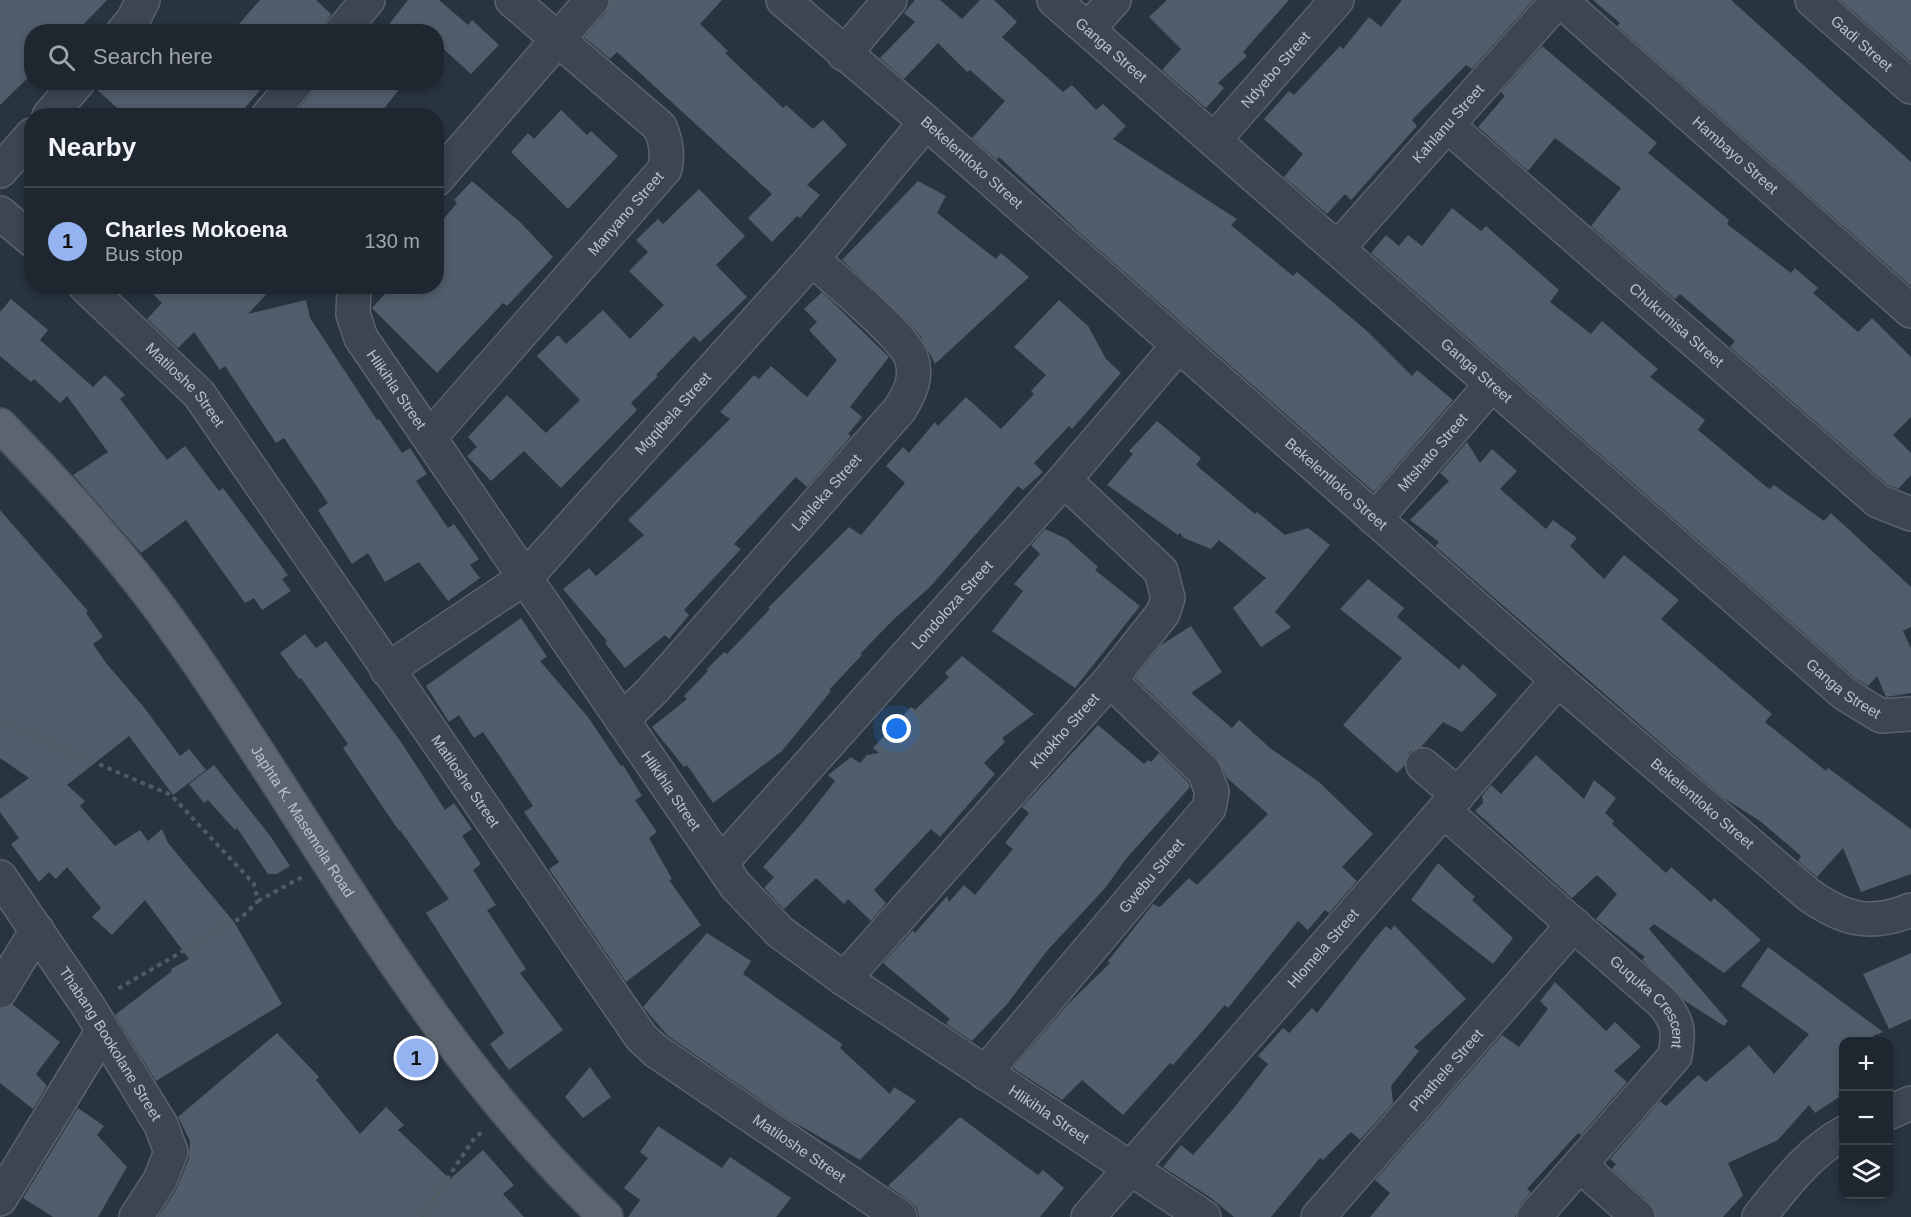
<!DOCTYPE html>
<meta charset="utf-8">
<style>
:root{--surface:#1e2730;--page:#2b333c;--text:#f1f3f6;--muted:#a1a5ab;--line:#3c444c;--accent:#95b2f1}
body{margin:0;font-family:Helvetica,sans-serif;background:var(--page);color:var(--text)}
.controls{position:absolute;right:18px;bottom:18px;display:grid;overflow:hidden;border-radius:12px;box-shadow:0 3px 9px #0003}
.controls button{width:54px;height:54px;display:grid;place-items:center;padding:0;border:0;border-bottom:2px solid var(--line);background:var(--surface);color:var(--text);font:30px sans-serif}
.you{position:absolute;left:897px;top:729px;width:21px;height:21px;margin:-15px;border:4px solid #fff;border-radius:50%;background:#1a73e8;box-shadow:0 0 0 9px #1a73e833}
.badge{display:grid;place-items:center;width:39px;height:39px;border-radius:50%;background:var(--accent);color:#111;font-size:20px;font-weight:700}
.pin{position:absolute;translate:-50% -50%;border:3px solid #fff;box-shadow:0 2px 6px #0006}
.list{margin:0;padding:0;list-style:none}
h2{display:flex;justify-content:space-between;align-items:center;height:78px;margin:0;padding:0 24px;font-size:26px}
h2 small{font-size:20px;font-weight:400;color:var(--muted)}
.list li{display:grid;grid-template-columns:39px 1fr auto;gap:18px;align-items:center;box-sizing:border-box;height:108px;padding:0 24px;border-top:2px solid var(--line)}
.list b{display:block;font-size:22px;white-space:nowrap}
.list p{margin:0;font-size:20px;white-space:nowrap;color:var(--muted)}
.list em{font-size:20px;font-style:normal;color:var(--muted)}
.icon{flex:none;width:33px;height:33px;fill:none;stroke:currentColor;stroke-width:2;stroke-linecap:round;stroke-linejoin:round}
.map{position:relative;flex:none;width:1911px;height:1217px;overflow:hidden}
.search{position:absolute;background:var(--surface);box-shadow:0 3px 9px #0003;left:24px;top:24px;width:420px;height:66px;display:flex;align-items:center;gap:15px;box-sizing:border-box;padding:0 21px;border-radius:24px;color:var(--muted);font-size:22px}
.panel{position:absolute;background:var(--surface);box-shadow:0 3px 9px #0003;left:24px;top:108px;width:420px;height:186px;border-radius:24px}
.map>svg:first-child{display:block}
.building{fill:#515d6b}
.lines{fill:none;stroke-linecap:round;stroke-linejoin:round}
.minor-casing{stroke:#5a636d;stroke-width:36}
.major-casing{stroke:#49515c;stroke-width:36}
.path{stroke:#4a5f60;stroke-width:4;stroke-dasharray:4.5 4.5;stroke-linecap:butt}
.minor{stroke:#3c4550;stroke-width:33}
.major{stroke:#5a6570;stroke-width:33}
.labels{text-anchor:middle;stroke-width:5;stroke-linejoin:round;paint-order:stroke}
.street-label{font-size:15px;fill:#b9c1ca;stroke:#212a36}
</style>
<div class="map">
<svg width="1911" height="1217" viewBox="0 0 1911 1217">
<rect width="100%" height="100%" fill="#283440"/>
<path class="building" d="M0,0H107L76,32H32V74L0,105Z
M260,0H316L331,14L320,32H232Z
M408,0H439L468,25L472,20L499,45L471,74L436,42V32H383Z
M610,0H722L700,24L728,51L725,53L783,108L786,105L813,129L823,120L847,145L807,185L820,195L800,218L797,216L772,242L748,218L772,194L617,52L610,59L584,37L606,12Z
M915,0H940L962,19L980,0H994L1017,22L1002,37L1063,92L1072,85L1096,110L1103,104L1126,126L1113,139L1237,219L1231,225L1293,276L1297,272L1367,331L1412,376L1417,370L1453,400L1374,492L1081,234L999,157L997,160L972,138L1005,101L970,70L967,72L938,43L904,79L880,58L915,22L904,13Z
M1167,0H1289L1243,52L1247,56L1218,83L1224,88L1206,108L1162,70L1181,49L1149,17Z
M1402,0H1533L1472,69L1466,65L1412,120L1417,126L1351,200L1345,194L1327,214L1284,177L1303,154L1264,119L1289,91L1294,95L1340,46L1343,49L1369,17L1381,27Z
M1593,0H1731L1840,98L1911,162V286L1617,26L1620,23Z
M1840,0H1911V62Z
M1542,46L1657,143L1648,153L1729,220L1727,224L1791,273L1795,268L1818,288L1813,293L1858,332L1872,318L1911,357V417L1893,435L1911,453V475L1898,489L1888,485L1730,347L1735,341L1680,294L1675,299L1591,226L1621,188L1555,138L1528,171L1478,127L1505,96L1501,92Z
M96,82H272L269,86L266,83L238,116H126L95,88Z
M315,82H405L378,116H297L295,113L311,94Z
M561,110L587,135L591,131L618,156L568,209L511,152L528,133L534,139Z
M472,181L520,222L553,257L507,306L503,303L437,373L372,308L392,286H436V228L457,203L454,200Z
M918,181L946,196L937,213L996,259L1001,253L1029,277L935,364L921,337L909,323L842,260Z
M699,189L745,236L716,265L747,297L700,342L694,336L656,375L658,376L631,403L637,410L561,488L524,451L491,481L467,456L477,447L468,437L507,395L546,433L580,400L537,356L558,335L566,344L603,310L630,339L664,305L629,271L648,252L636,240L658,219L663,224Z
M1452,208L1481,231L1486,226L1559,290L1550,302L1591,334L1602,321L1658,369L1650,377L1705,420L1698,430L1769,489L1774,485L1824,521L1831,513L1911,587V627L1903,631L1911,648V693L1886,697L1877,676L1868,686L1856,679L1371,253L1386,235L1399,246L1408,235L1422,246Z
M145,286H274L248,314L306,300L310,318L377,420L379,419L402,453L410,448L427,474L416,481L448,528L454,524L479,559L470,565L480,578L448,601L419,562L385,582L368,553L352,564L318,510L328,503L284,438L276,443L225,366L220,370L194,332L178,348L147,319L162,303Z
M822,292L889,357L850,407L862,417L848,434L851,436L807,487L796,477L734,544L741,549L684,610L689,615L669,639L665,635L625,668L605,643L607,641L563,589L589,568L596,576L644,535L628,520L730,419L720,412L754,375L759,379L771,366L807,397L837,360L809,330L817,322L804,309Z
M11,299L48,330L40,340L93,387L105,375L125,395L120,399L167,460L185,446L219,491L223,488L288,575L282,579L291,591L262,610L254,598L245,603L186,520L141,553L73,475L108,452L67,396L60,403L34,379L31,382L0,356V312Z
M1059,300L1088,326L1106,359L1121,373L1072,429L1069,426L1034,463L1043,472L1023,490L1018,486L930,587L894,619L860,654L862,655L829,690L831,691L782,751L713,803L687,765L684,767L652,727L687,699L684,696L708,671L706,670L724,652L727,654L770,609L768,608L849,527L861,535L905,483L886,466L903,447L909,453L935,422L938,426L966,397L1001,429L1034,394L1031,391L1046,375L1014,347Z
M1157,421L1201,458L1196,465L1255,514L1257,512L1285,535L1308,528L1330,545L1275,612L1291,627L1261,647L1233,608L1266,578L1219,540L1211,549L1184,538L1180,533L1178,535L1107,485L1133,454L1129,451Z
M1467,442L1480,463L1492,449L1517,471L1500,489L1546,529L1553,520L1577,538L1570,546L1604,579L1624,555L1679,600L1661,619L1772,714L1765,722L1826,771L1828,768L1911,829V874L1861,892L1843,848L1817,877L1798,861L1801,856L1760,821L1725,799L1435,546L1439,542L1410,520L1449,481L1440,473Z
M0,510L88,611L86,613L103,637L93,644L106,663L143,706L180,756L189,749L206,770L173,795L129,736L67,785L85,801L80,806L115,846L140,830L148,841L162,829L168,843L234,922L282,1004L156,1081L115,1015L172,971L171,969L189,959L145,900L112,935L92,917L101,908L67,867L56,879L49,872L39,882L11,844L19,838L0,812V799L29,778L0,758Z
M1045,529L1067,539L1098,567L1095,570L1140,606L1075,688L992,631L1023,591L1014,584L1040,554L1031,545Z
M1368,579L1404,608L1397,617L1459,669L1463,664L1497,695L1462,732L1443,722L1421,747L1409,752L1405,765L1397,773L1343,725L1402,658L1340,609Z
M521,618L547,657L540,661L588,717L621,766L623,765L642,796L635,800L657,832L649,838L672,879L669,880L701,925L626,982L549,869L559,862L524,812L533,806L499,755L483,732L474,738L459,715L449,722L426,686Z
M1191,626L1222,672L1191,693L1232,728L1239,720L1270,748L1319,782L1373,834L1342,867L1357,881L1329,913L1325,910L1308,930L1298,921L1228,1008L1225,1005L1173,1065L1170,1063L1123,1115L1082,1080L1062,1100L1013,1068L1068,1004L1110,963L1108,961L1153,904L1160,907L1189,878L1197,885L1268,814L1227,778L1217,758L1135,678L1161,645Z
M305,634L316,648L326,641L401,742L445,810L454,803L472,829L462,836L481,864L473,870L496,905L487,910L526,969L520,973L563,1030L509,1070L490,1044L504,1033L426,913L449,899L400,830L399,831L343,748L348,744L301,678L299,679L280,653Z
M962,656L1034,714L1002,738L1005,742L984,763L995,774L940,837L931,829L874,890L886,903L871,921L848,899L844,904L816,878L784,909L764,888L774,877L763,867L803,822L835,781L828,775L851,757L860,763L867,755L879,753L873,748L911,707L915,710L949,677L945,673Z
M1098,725L1144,764L1148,760L1151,762L1159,753L1188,782L1190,787L1126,859L1106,887L1046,952L1008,1003L972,1041L946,1024L950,1019L883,963L913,930L915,933L947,896L949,902L964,885L975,895L1013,849L1005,843L1029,813L1022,807Z
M1536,755L1584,799L1594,780L1616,798L1605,813L1614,821L1612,824L1666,873L1671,867L1711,902L1714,898L1761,940L1724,973L1654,924L1649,929L1728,1021L1724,1026L1685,1001L1642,960L1645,957L1596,919L1617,894L1597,875L1572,898L1475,811L1483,803L1482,796L1491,785L1501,794Z
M214,765L271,837L290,866L277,874H268L237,828L235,830L208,800L204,803L189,784Z
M1438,863L1475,897L1472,900L1513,938L1493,964L1411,900Z
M1394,925L1466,999L1414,1047L1419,1051L1391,1086L1393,1103L1360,1140L1351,1132L1323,1160L1320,1158L1271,1217H1234L1211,1198L1163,1167L1181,1145L1193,1155L1234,1108L1268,1064L1258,1056L1283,1028L1289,1033L1312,1008L1317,1013L1373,941L1386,926L1391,930Z
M707,933L751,961L743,974L842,1044L840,1048L890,1094L894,1087L916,1101L860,1160L790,1120L668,1036L643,1007Z
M1768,947L1883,1032L1873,1036L1876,1041H1844V1094L1815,1113L1809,1105L1778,1140L1728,1163L1743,1195L1723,1217H1656L1650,1203L1612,1169L1616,1164L1610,1159L1660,1101L1666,1106L1698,1075L1706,1082L1749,1045L1774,1074L1809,1034L1741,986Z
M1911,953V1019L1889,1029L1863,974Z
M1555,982L1606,1031L1615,1022L1641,1047L1614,1071L1627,1082L1581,1135L1578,1133L1527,1189L1531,1192L1520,1205L1515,1217H1370L1390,1193L1375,1180L1502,1035L1519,1047L1548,1009L1540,1001Z
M12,1004L60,1042L36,1074L47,1086L33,1109L0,1083V1010Z
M277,1033L319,1077L316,1080L360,1134L386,1107L404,1125L398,1130L450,1179L483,1150L514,1185L503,1194L524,1217H158L176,1190L189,1158L190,1141L178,1117Z
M590,1067L611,1097L583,1118L565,1097Z
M78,1108L104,1126L97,1135L127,1167L98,1217H53L23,1198Z
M960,1117L1038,1175L1043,1170L1064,1188L1040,1217H919L917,1208L911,1202L888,1186Z
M658,1126L722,1168L730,1157L791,1198L776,1217H628L640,1200L624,1188L648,1158L640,1152Z"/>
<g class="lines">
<defs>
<g id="minor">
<path id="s1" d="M783,0L926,122L1558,680L1809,895C1843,919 1870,927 1911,910"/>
<path id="s2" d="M1054,0L1845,694L1881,716L1911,714"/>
<path id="s3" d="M1560,0L1911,311"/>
<path id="s4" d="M1812,0L1911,87"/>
<path d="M1088,29L1114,0"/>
<path d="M123,32L133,20L143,0"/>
<path d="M341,32L368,0"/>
<path d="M844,54L890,0"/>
<path d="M49,116L78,82"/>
<path d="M268,116L297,82"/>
<path id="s5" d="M1448,126L1878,501L1911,514"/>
<path id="s6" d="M1215,139L1337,0"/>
<path d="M0,171L32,135"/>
<path d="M436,180L592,0"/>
<path d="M0,213L32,240"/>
<path id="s7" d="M1338,248L1558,0"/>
<path id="s8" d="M85,286L199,394L641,1037L656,1051L900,1217"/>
<path id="s9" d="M354,286L353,314L361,338L736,886L780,932L844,979L1204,1217"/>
<path id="s10" d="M430,437L665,169C668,153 666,142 660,127L512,0"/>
<path id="s11" d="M1375,519L1492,384"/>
<path id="s12" d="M387,670L526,577L812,259L926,122"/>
<path id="s13" d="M622,720L653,690L900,409C910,393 918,377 911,357C902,334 833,278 812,259"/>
<path d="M1423,765L1458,795"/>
<path id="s14" d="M1444,811L1664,1004C1679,1024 1679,1031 1675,1056L1534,1217"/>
<path id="s15" d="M722,862L1064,480L1178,346"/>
<path id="s16" d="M0,877L88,1006L161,1125L171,1152L160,1180L136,1217"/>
<path id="s17" d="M844,979L1110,680L1163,613L1168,598L1161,571L1064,480"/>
<path d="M0,991L37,930"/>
<path id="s18" d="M985,1073L1209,808L1212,792L1204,771L1110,680"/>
<path d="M1888,1113L1911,1103"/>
<path d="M1581,1166L1638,1217"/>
<path d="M0,1199L102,1032"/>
<path id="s19" d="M1088,1217L1558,680"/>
<path id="s20" d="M1318,1217L1574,924"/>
<path d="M1759,1217C1784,1186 1808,1153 1844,1133"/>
</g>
<g id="major">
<path id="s21" d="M0,425C66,493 128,561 182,639C319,834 430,1052 606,1217"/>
</g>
</defs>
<use href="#minor" class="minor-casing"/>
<use href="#major" class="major-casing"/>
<path class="path" d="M0,722L171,795L254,884L258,901L242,917L114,991
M258,901L302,877
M422,1217L473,1140L484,1130"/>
<use href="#minor" class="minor"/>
<use href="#major" class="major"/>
</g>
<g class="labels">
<g class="street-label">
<text dy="5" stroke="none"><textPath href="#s4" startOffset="66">Gadi Street</textPath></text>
<text dy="5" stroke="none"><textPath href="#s2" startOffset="76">Ganga Street</textPath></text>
<text dy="5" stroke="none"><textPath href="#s6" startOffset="92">Ndyebo Street</textPath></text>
<text dy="5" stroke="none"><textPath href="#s7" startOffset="166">Kahlanu Street</textPath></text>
<text dy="5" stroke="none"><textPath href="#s3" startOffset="234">Hambayo Street</textPath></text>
<text dy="5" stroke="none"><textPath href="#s1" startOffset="249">Bekelentloko Street</textPath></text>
<text dy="5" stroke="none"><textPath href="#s10" startOffset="297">Manyano Street</textPath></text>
<text dy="5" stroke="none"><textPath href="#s5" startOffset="303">Chukumisa Street</textPath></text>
<text dy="5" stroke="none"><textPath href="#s2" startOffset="562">Ganga Street</textPath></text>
<text dy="5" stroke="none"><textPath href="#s8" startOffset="141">Matiloshe Street</textPath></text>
<text dy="5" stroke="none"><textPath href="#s9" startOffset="116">Hlikihla Street</textPath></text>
<text dy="5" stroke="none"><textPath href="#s12" startOffset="387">Mgqibela Street</textPath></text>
<text dy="5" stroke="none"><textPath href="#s11" startOffset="88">Mtshato Street</textPath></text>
<text dy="5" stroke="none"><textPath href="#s1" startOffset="735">Bekelentloko Street</textPath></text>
<text dy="5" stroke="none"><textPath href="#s13" startOffset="306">Lahleka Street</textPath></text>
<text dy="5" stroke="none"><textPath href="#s15" startOffset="345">Londoloza Street</textPath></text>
<text dy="5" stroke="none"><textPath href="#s2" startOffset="1048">Ganga Street</textPath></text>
<text dy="5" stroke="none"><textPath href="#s17" startOffset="332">Khokho Street</textPath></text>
<text dy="5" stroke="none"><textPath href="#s8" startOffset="627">Matiloshe Street</textPath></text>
<text dy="5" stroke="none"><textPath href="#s9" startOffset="602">Hlikihla Street</textPath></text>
<text dy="5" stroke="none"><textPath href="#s1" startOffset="1221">Bekelentloko Street</textPath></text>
<text dy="5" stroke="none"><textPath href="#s21" startOffset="500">Japhta K. Masemola Road</textPath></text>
<text dy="5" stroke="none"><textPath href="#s18" startOffset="258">Gwebu Street</textPath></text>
<text dy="5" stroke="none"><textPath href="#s19" startOffset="357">Hlomela Street</textPath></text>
<text dy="5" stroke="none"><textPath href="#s14" startOffset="282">Guquka Crescent</textPath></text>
<text dy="5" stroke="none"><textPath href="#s16" startOffset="200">Thabang Bookolane Street</textPath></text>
<text dy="5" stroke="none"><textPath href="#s20" startOffset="195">Phathele Street</textPath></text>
<text dy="5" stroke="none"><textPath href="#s9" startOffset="1106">Hlikihla Street</textPath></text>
<text dy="5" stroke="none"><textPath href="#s8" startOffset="1131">Matiloshe Street</textPath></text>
</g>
</g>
</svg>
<div class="controls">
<button>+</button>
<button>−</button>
<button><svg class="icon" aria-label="layers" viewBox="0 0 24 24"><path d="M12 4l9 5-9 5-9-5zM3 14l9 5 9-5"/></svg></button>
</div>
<div class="you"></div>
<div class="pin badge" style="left:416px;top:1058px">1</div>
<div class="search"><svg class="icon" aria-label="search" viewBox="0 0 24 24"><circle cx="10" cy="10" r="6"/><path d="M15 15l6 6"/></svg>Search here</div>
<section class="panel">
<h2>Nearby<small></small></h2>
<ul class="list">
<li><span class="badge">1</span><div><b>Charles Mokoena</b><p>Bus stop</p></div><em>130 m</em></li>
</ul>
</section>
</div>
